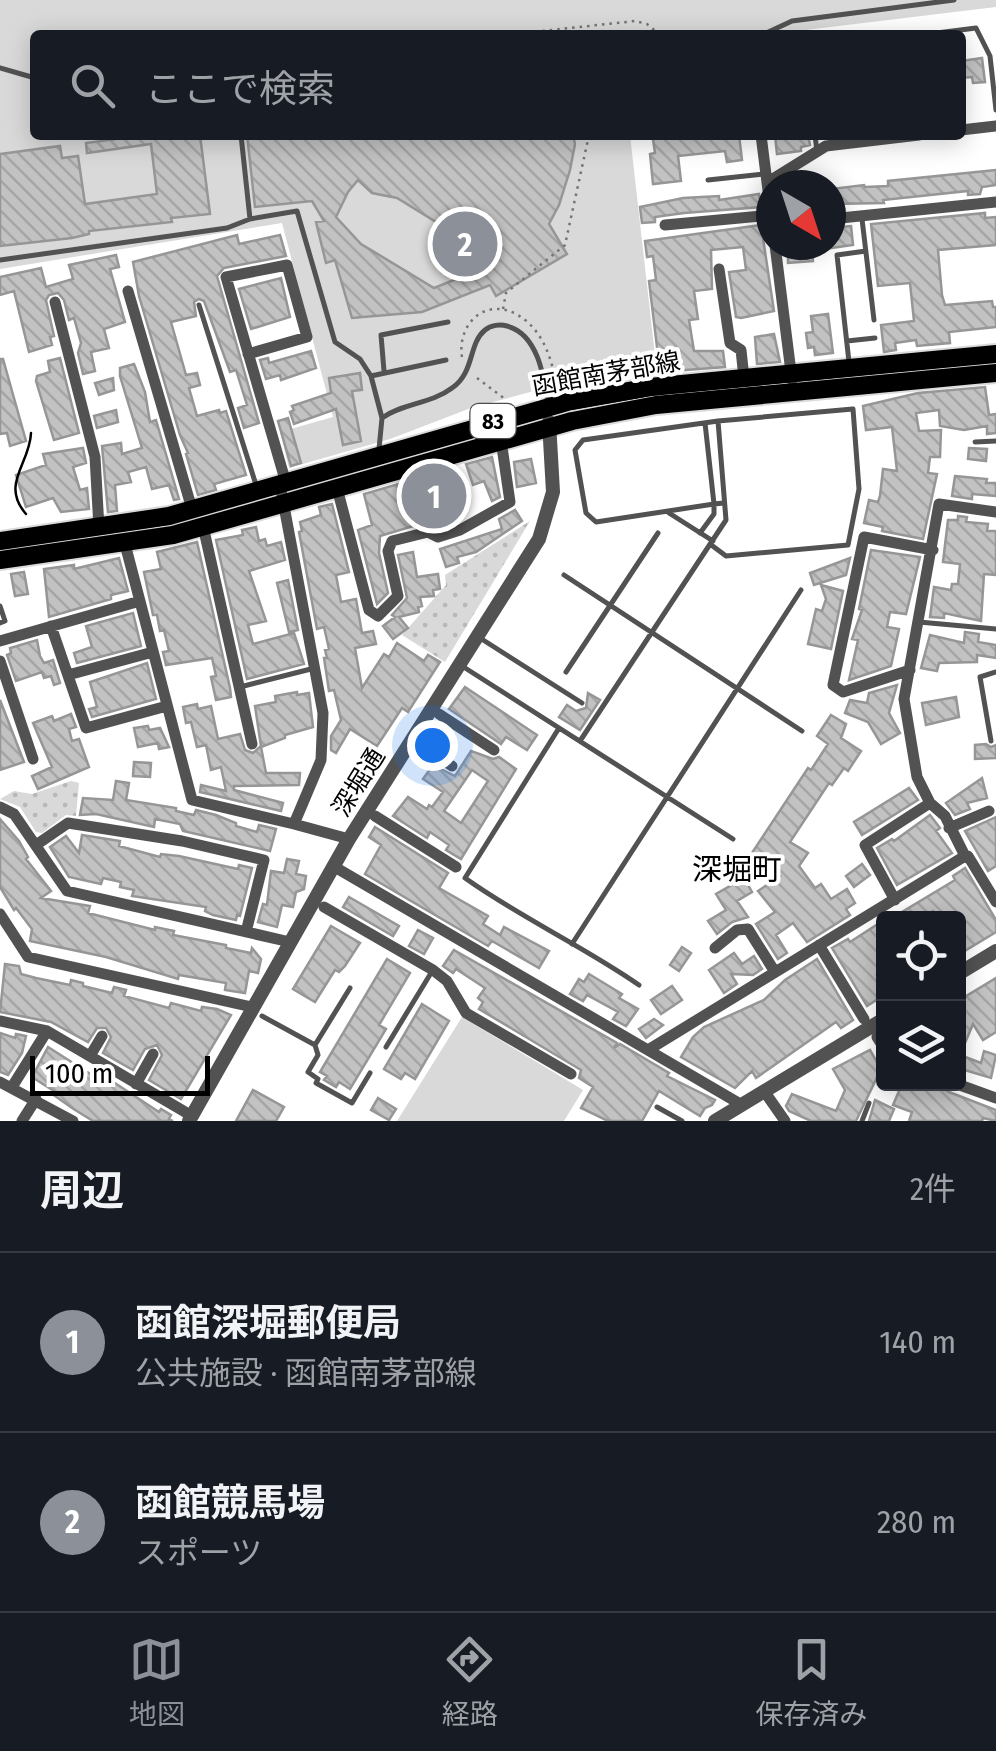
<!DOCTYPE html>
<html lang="ja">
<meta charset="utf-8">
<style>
:root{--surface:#171b24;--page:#242831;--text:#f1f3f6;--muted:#9ea1a6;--line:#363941;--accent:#8c9099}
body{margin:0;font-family:"Fira Sans Condensed","Noto Sans JP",sans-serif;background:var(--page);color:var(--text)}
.controls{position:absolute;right:30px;bottom:30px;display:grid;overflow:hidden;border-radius:10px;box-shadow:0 5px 25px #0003}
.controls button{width:90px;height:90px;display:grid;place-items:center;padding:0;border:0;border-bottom:2px solid var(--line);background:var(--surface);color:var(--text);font:50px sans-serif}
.compass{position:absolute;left:756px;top:170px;width:90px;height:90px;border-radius:50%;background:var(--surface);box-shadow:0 5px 25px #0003;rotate:141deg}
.scale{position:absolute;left:30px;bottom:25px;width:180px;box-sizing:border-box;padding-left:10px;border:5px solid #000;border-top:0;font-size:28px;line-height:35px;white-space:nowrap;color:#000;-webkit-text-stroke:8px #fff;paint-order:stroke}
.you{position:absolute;left:432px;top:745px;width:35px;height:35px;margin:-25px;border:8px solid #fff;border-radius:50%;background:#1a73e8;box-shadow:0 0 0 15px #1a73e833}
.badge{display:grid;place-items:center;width:65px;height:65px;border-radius:50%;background:var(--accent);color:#fff;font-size:32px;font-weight:700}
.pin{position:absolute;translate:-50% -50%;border:5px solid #fff;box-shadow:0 2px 10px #0006}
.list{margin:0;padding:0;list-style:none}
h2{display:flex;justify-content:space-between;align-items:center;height:130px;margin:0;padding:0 40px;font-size:42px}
h2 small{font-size:32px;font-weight:400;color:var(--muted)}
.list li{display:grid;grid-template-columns:65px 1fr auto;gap:30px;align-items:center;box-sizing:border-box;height:180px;padding:0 40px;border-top:2px solid var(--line)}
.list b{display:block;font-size:38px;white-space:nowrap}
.list p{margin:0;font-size:32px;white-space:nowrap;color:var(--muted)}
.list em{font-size:32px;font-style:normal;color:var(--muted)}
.icon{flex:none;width:55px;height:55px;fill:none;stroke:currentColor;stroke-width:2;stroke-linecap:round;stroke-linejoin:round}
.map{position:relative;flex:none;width:996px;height:1121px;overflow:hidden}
.search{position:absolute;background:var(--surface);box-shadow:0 5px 25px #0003;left:30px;right:30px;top:30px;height:110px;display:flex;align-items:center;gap:25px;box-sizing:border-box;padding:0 35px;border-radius:10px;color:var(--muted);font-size:38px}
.sheet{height:490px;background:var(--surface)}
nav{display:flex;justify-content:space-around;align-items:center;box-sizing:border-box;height:140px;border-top:2px solid var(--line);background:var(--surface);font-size:28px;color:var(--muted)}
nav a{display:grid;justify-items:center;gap:5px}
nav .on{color:var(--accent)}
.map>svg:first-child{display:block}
.park{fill:url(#park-dots)}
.pitch{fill:#d9d9d9}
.building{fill:url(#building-back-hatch);stroke:#969696;stroke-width:2.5;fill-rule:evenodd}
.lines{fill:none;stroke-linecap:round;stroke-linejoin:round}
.primary-casing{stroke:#dbdbdb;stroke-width:22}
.path{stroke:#747474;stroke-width:2.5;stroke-dasharray:2.5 5;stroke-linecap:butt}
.service{stroke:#525252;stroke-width:5}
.minor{stroke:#525252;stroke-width:11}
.tertiary{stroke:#525252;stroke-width:14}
.primary{stroke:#000;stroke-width:18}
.tram{stroke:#000;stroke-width:2.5}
.labels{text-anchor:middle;stroke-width:8;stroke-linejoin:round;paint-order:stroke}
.shield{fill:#fff;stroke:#4c4c4c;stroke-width:2.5}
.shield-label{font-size:22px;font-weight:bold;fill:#000}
.street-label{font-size:25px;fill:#000;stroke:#fff}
.quarter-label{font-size:30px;fill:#000;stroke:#fff}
</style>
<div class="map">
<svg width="996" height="1121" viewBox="0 0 996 1121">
<defs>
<pattern id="park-dots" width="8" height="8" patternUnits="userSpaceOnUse" patternTransform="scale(2.5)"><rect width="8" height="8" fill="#d9d9d9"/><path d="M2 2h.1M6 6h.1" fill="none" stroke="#b8b8b8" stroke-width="1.8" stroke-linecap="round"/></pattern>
<pattern id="building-back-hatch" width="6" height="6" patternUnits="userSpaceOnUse" patternTransform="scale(2.5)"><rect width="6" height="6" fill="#c2c2c2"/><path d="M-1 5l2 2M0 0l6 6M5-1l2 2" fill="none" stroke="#a5a5a5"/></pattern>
</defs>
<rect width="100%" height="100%" fill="#fff"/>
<path class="park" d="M530,521L445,662L402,635L446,585L445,575Z
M71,781L79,783L76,816L66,815L42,833L36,832L20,807L0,799L14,791L32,794Z"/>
<path class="pitch" d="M0,0H996V7L797,31V35H35V135H630L657,373L556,385L471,408L390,439L289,468L280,432L333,417L282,223L0,269Z
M462,1017L583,1090L564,1121H397Z"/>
<path class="building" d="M982,58L985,82L973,83L972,77L961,78V61Z
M117,135H200L210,214L171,218L172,222L89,231V234L72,238L0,246V154L60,146L62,158L78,156L85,204L157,194L151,144L87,153L86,143L117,139Z
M247,135H573L575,144L570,170L559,205L549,224L567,254L496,296L490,285L422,312L352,318L335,260L326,263L316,222L324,221L312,201L255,207ZM358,180L372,193L397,198L457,235L468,255L465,265L454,280L434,288L361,244L336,217L348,192Z
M685,135H739L742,160L727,162L725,151L678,156L681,181L653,184L650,154L655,153L653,139Z
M775,135H808L810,145L801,147V151L777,154Z
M996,170V185L982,187L980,194L968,195V191L883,200L884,203L831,204V189L864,185L865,187L888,186V181Z
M759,194L761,207L684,213L655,217V222L642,223L640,207L683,198L719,196V200Z
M985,213V218L996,217V245L938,250L942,295L945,305L992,301L993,307H996V327L949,332L950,343L917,346L916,340L895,343L896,350L884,352L881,325L914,321L910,283L878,286L871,224Z
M761,225L774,311L741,318L736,317L729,272L746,270L743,247L711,250L712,289L694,291L698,319L689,320L694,351H723L725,367L660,372L649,281L656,280L653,256L647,257L645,241Z
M851,226L853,245L831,248V228Z
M237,235L239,244L280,235L286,256L224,268L217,276L259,423L244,428L238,408L247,405L236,370L230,372L204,301L199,299L194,302L196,316L171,322L186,375L197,373L200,385L189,388L197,416L219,410L220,413L226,411L246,475L214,484L216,490L198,495L186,454L188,453L180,435L139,296L133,262Z
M812,245L813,261L788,263V247Z
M116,255L119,267L110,269L125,322L104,329L109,348L91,352L95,371L83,374L78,353L81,343L74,318L69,320L64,300L58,293L49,295L46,300L54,336L50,337L52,345L29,352L14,291L0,295V277L41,268L46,287L73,279L69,265Z
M281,278L290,317L251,329L239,289Z
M828,314L833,353L815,355L814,347L808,348L806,333L813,332L811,316Z
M774,334L780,362L757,364L755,337Z
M311,351L316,368L281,380L280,375L266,379L260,360L268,358L269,363Z
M60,358L79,433L54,440L36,381L37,376L50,372L48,361Z
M0,359H3L26,441L10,446L7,433L0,434Z
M134,364L145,392L150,422L156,420L179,499L174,500L169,485L152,489L146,467L128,472L131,482L115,485L117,511L108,512L102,446L121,443L122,454L142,448L120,376V368Z
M360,373L362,390L352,391L361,441L343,445L336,409L294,424L290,412L294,410L292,406L331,393L329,378Z
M113,378L114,390L99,395L95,383Z
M985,387L989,415L996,414V433L987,434V426L964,430L940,426L939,410L916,413L919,431L941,430L940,457H930L928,473L937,474L923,539L882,531L883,527L864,523L869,500L878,502L880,496L883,469L897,471L892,427L866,430L863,406L918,393Z
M116,410L118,422L97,428L94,416Z
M288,418L301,463L291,466L278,421Z
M83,448L86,463L73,467L80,490L87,488L89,509L61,512L53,498L26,507L16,475L46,465L43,454Z
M969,448L987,449L986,461L968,459Z
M492,457L500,497L492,501L484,481L473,485L466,464Z
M531,459L536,483L517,487L514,462Z
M955,476L987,479L986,483H996V496L972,494V499L952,496Z
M405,482L417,525L380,536L379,553L388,593L377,604L358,530L372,525L364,494Z
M444,482L457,521L439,527L426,488Z
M332,504L349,572L336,575L341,602L356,599L362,633L373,631L376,644L355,648L362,688L384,654L389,657L397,643L424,661L428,655L440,662L408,712L402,708L377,746L350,729L336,753L331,750V736L341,720L334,690L329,691L324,658H327L325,650L329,649L324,627L317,629L299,532L302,531L300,522L321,515L319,507Z
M515,510L522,521L476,552L457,557L459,563L446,567L440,549L502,529L499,519Z
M958,516L967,517L966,522L988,524L987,531H996V575L984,574L981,621L944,613V618L930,617L934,587L951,590L952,584H958L960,564L943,562L948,520H958Z
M256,527L259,541L265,539L267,546L281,542L285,560L249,571L266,621L248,625L253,644L294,633L304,664L247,679L216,540L243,535L242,530Z
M197,542L230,688L231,697L216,700L211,677L216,676L212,658L166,665L163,652L169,651L164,630L160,631L157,615H153L144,572L161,569L157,552Z
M871,550L920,557L906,614L890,612L887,627L899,629L891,666L849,680L858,640L852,639L862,610L859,609Z
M413,552L417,577L438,574L440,589L433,590L434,596L420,597L422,606L418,607L419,612L399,617L408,628L393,639L383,626L395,617L392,615L407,598L398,555Z
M119,558L128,591L111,595V599L49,617L44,569L74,565V569Z
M850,558L846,575L814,585L810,573Z
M24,572L28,594L15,596L11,574Z
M288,580L298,630L289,632L277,583Z
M821,585L843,591L831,649L808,644L816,609L822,611L826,599Z
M133,613L141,646L77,663L74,653L92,647L86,626Z
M965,632L979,634L978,642L996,645V658L977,655V662L939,663L937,671L921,668L930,635L964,643Z
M37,640L40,656L44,663L53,660L60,683L54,685L51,676L44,678L42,672L16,681L7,655L11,653L10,648Z
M147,663L156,699L92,717L89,709L97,707L90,682Z
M897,685L889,713L900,733L881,744L868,722L845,713L850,700L867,703L869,693Z
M465,687L537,735L527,750L506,737L501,744L449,709Z
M297,692V695L309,693L313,727L285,735V738L261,747L266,773H300L299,785L234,786V790L283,803L281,811L200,792L201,785L226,791L221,767L211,770L206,745L197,747L191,722L186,723L183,707L197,704L198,709L211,706L218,739L240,734L245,750L253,753L261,746L255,706L276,702L275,696Z
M588,693L600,700L580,730L559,717L567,705L576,711L586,708Z
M956,697L959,717L926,725L922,703Z
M0,700L24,762L0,770Z
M71,714L76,727L69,729L72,741L79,739L89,767L38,789L32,776L52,767L33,723L52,716L54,721Z
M831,715L846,724L841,738L861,751L848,771L844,768L832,785L829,783L790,842L808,853L799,866L815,888L821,884L831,899L847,889L855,903L846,909L850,915L807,942L793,923L776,935L787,953L778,959L756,924L775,912L758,891L780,876L750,856L808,768L811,770L828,744L817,736Z
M148,726L149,730L160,728L169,747L159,749L158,743L138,747L134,728Z
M440,726L454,735L444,749L430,740Z
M986,744L991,747L996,745V758L975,759V745Z
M471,751L493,759L499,757L516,769L461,859L446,850L449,845L430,832L427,838L393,816L408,797L427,809L429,805L432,807L443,792L423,779L433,765L455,776ZM472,770L488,781L461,823L444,811Z
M134,762L151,763L150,777L133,776Z
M982,778L987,798L967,803L970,809L955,815L946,803Z
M116,781L129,783L126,800L176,808V811L194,815L196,810L216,815L236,823V826L257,832L259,825L276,829L270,851L183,831L180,824L155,819L154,827L96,814L80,815L83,798L113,800Z
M909,788L918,800L862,835L854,822Z
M930,815L940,828L936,831L952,853L897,885L877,848L892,839L894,841Z
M996,817V866L988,871L965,831Z
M0,819L19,841L28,857L26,859L51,891L41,898L90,906L88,913L155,930V927L174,931L173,935L226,945V948L251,953L252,948L261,959L258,973L249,971L245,993L225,990L226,983L179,975L178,979L106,957L30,941L32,929L16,908L14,910L0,887Z
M375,827L448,873L439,888L488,916L483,924L500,935L504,927L549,951L539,968L492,941L488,946L365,874L381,845L369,837Z
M82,835L120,841L119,846L160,857L161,854L179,856L238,869L239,865L252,868L240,916L237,915L236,920L213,915L205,911L206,907L132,896L134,890L120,887L121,882L103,878L101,884L69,877L50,847L66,836L79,853Z
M287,859L299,861L296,874L306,876L304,889L296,892L293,907L282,905L277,927L258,922L263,904L267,905L271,871L284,873Z
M862,864L870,875L854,887L846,876Z
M965,868L996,920V932L958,955V918H938L933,911L920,918H892L955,880L953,876Z
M744,878L752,892L737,901L748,917L732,922L717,934L708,921L726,910L716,894Z
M349,897L399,926L393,936L343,907Z
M884,920V971L877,975L884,985V995L867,1006L832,948L848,939L850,942Z
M331,926L360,943L345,966L339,972L335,970L315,1002L293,989Z
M418,930L433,938L424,954L409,946Z
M682,947L691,953L679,971L670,965Z
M454,950L617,1043L614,1048L620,1044L669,1073L667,1076L715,1100L712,1105L705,1108L700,1116L659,1091L642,1121H608L581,1108L593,1087L579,1078L581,1070L479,1009L483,1002L478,998L485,988L456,969L453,973L443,966Z
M734,953L742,964L754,956L762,969L753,975L731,974L737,984L724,993L709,970Z
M387,959L410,973L379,1025L386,1029L350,1089L339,1082L336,1087L324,1080L327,1076L320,1072Z
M817,959L853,1020L841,1028L836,1022L756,1078L752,1071L735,1088L681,1057L693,1037L704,1027L764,1000L785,980Z
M5,964L19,966L21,974L36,978L70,985L71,980L83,983V986L112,993L114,987L126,990L124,996L169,1008L171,1003L201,1011L202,1007L217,1009L231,1015L181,1099L149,1080L162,1055L157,1045L145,1049L133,1070L103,1053L111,1037L106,1028H97L88,1042L51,1022L0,1012Z
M589,974L622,994L619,998L638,1009L626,1026L613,1019L618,1012L587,995L583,1001L570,994L579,979L584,982Z
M996,978V1032L983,1040L973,1024L960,1055L981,1063L984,1051L996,1055L991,1078L958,1068V1001Z
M672,986L682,1000L661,1014L651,1000Z
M422,1004L449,1021L415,1079L405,1073L401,1079L384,1069Z
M654,1019L663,1025L646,1038L639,1029Z
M0,1033L15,1038L16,1034L26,1036L22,1053L8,1075L0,1072Z
M48,1047L95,1077L98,1072L159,1112L161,1109L171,1115L169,1119L173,1121H93L72,1108L55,1096L57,1093L32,1077Z
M870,1050L881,1069L856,1121H811L789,1111L786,1106L792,1094L836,1111L845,1090L833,1069Z
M902,1084H939L938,1086L949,1092L996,1110V1121L983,1118L982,1121H909L912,1112L893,1105Z
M253,1090L284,1107L276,1121H236Z
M378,1098L396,1109L389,1120L371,1110Z
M875,1100L894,1109L889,1121H869Z"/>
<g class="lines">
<defs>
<path id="primary" d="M0,541L169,516L567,402L650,387L996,354
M0,560L173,535L572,421L656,405L996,373"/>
</defs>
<use href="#primary" class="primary-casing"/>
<path class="path" d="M505,35L635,21L647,24L660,35
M503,309L506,293L565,245L589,135
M462,357C457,327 482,298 514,313C541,326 552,357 556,385
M477,378L505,399"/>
<path class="service" d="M762,35L792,21L954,0
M921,35L976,28L990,56L996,110
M0,68L35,78
M241,135L250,219L297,211L335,342L360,359L371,376L382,418
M815,135L817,152
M708,180L764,174
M862,219L874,320
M0,260L227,228L250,219
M199,305L257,488
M847,341L875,338
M849,362L837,255L866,251
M384,371L381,335L448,322
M371,376L446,360
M705,423L714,504L596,522L586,513L575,450L583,440L718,421
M975,442L996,441
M379,449L382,418C403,403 431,404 452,388C475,372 468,344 485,330C491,325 500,324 507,326C538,334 544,377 548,403
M669,513L713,541
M700,533L714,514V504L724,503
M564,575L802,731
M0,606L5,621L0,623
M919,622L996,629
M480,638L582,703
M462,666L733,839
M566,672L658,533
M240,687L311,669
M559,728L465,878C521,918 583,946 639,985
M580,741L726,520L718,421L853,409L859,489L848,545L726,556L710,544
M991,741L980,677L996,672
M572,944L801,590
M262,1016L315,1045L350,988
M315,1045L318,1055L308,1072L318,1079L316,1083L352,1103L370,1073
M386,1047L431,973
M657,1107L682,1121
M862,1121L869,1103"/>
<path class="minor" d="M961,130L996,126
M761,135L771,214
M768,182L826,146L919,135
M831,219L996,202
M665,225L771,215
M775,245L792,380
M719,269L730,343L741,350L744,378
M128,291L192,509
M55,302L95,457L99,528
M248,354L307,337L287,265L226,277L286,483
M280,485L323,713L321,760L294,824L349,839
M337,488L369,610L378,616L398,596L388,551L392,541L428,532L411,466
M996,512L939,504L904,699L917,777L930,803L945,816L965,856H968L996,902
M203,526L252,744
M428,532L438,537L460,530L510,502L501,440
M125,544L192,800L294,824
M51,626L86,728L167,706
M0,641L140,601
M0,661L33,759
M910,670L843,692L833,685L864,537L933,550
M68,675L153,652
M439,714L494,750
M420,745L452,766
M0,807L14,814L67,891L290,942
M375,816L456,867
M949,828L989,811
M36,845L68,823L182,841L264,860L246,932
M333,866L742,1105
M895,900L865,845L930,803
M324,907L433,970L447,981L466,1013L571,1074
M0,914L28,957L252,1007
M819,945L864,1019
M715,948L737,930L748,929L775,972
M0,1021L47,1031L192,1116
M877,1037L884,1048
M648,1050L965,856
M90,1056L102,1036
M0,1082L73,1121
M136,1084L153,1054
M957,1084L996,1098
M12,1087L47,1031
M764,1091L785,1121
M22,1121L36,1099"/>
<path class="tertiary" d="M958,974L996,951
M189,1121L349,839L539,539L553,492L549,422
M715,1121L884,1019"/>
<use href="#primary" class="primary"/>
<path class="tram" d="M26,514C0,484 30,464 31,433
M0,548L166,524L569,409L656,394L996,361"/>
</g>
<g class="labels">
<rect class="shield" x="470.5" y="404" width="45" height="34" rx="8"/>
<g class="shield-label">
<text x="493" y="429">83</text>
</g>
<g class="street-label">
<text transform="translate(606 373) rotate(-10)" y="9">函館南茅部線</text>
<text transform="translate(358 782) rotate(-58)" y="9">深堀通</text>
</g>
<g class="quarter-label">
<text x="737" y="880">深堀町</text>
</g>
</g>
</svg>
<div class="controls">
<button><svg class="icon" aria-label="locate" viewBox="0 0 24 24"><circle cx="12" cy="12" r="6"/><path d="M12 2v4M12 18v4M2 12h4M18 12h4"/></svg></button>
<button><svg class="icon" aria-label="layers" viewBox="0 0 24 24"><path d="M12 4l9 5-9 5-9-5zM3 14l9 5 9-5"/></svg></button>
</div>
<svg class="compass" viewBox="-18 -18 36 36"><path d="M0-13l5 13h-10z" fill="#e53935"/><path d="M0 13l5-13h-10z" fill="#9ea1a6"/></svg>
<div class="scale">100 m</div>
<div class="you"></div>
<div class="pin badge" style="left:434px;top:496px">1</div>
<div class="pin badge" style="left:465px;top:244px">2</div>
<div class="search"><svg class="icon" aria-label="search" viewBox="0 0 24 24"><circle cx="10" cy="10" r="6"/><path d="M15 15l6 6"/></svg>ここで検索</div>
</div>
<section class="sheet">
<h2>周辺<small>2件</small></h2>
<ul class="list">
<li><span class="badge">1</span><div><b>函館深堀郵便局</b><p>公共施設 · 函館南茅部線</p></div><em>140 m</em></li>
<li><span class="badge">2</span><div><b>函館競馬場</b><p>スポーツ</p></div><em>280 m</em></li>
</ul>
</section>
<nav>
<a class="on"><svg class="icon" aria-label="map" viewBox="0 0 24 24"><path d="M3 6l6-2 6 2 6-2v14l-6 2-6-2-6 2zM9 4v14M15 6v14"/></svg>地図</a>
<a><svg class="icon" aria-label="directions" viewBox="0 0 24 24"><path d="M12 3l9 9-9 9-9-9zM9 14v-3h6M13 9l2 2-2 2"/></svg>経路</a>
<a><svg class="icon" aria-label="saved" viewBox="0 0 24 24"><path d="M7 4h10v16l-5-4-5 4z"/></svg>保存済み</a>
</nav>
